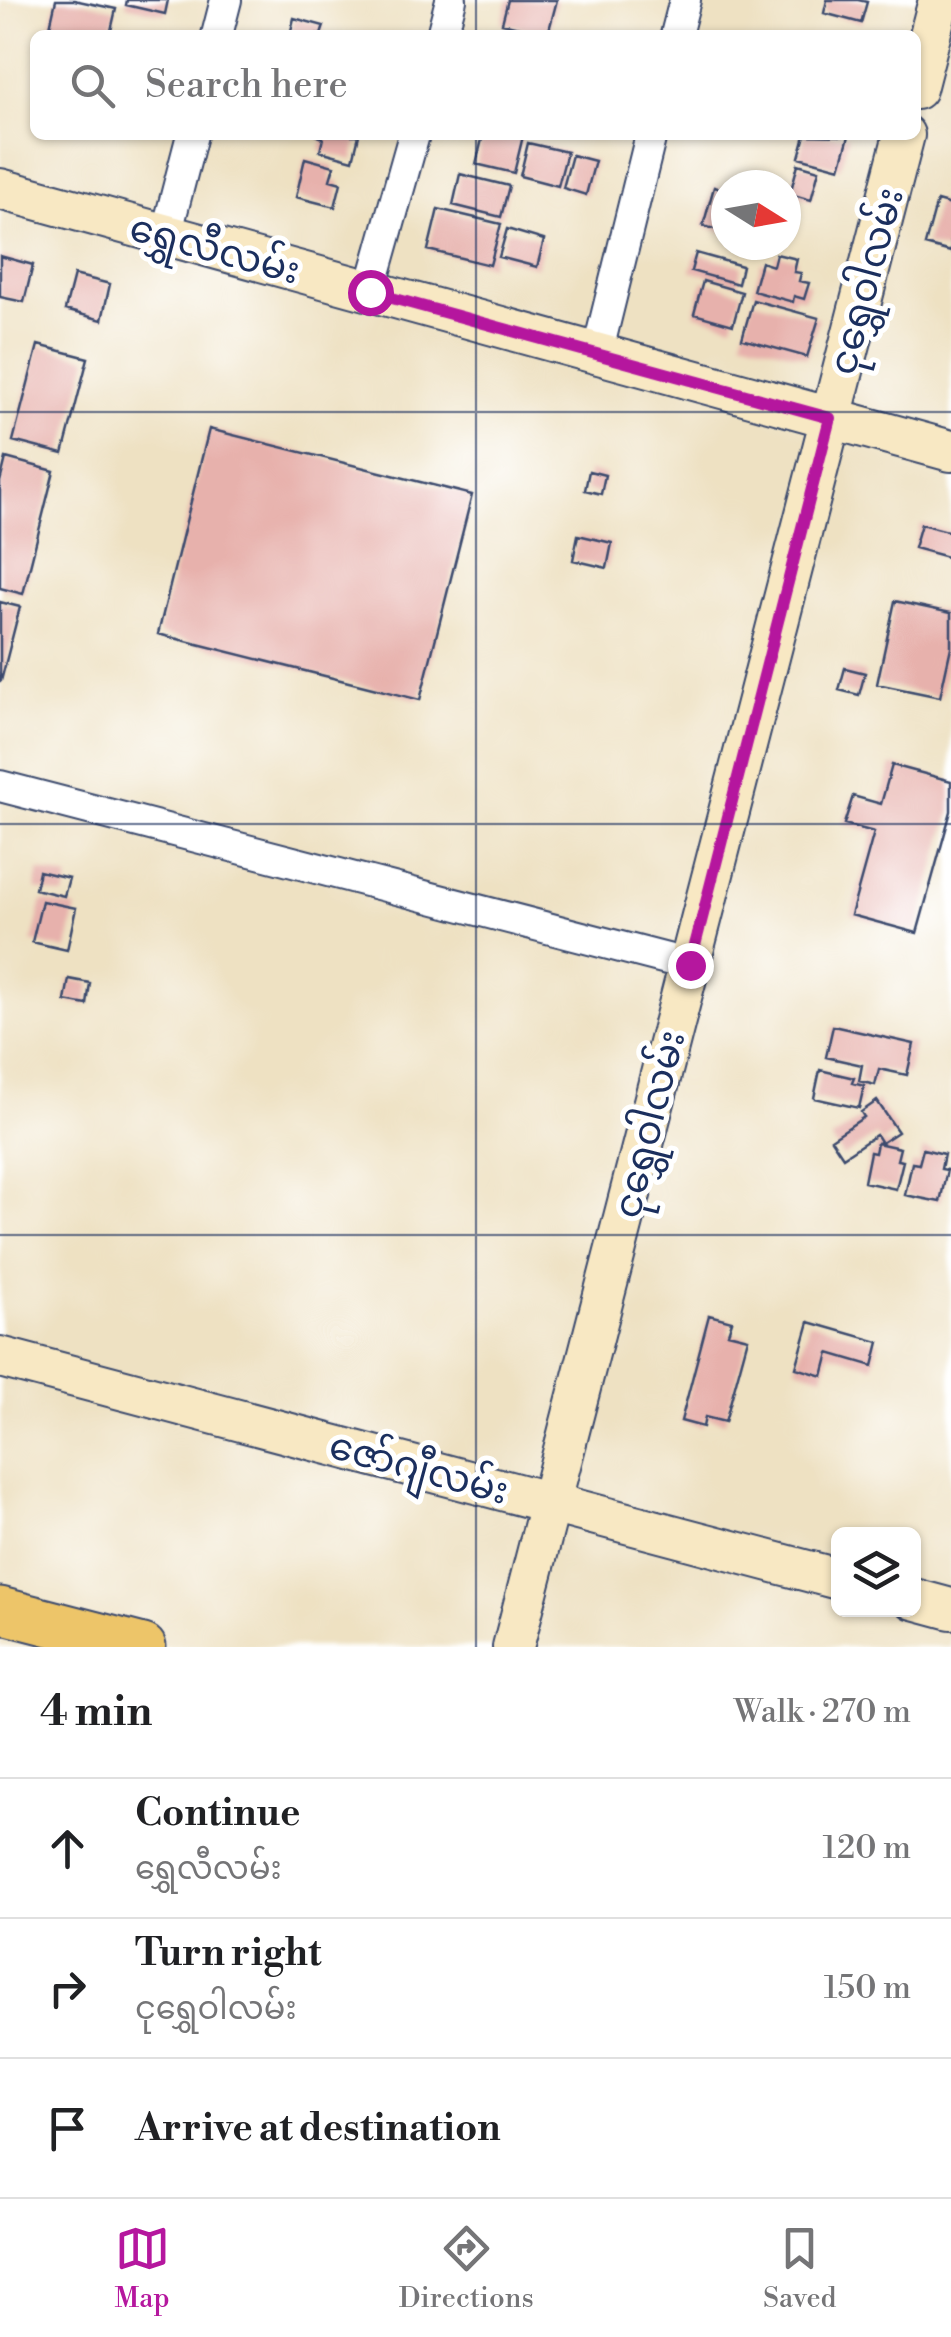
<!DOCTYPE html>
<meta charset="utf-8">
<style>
:root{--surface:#fff;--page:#f2f2f2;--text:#202124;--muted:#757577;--line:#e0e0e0;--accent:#b5179e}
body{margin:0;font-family:"Libre Bodoni","Noto Sans Myanmar",serif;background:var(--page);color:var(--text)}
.controls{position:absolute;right:30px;bottom:30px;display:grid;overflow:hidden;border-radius:15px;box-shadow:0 2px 8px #0004}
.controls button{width:90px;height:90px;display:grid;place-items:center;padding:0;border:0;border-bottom:2px solid var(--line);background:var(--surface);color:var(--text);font:50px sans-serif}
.compass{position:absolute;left:711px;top:170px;width:90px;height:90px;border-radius:50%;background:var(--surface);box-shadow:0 2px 8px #0004;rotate:101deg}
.stop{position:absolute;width:30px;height:30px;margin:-22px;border:8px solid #b5179e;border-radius:50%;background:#fff}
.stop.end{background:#b5179e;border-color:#fff;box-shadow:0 2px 10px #0008}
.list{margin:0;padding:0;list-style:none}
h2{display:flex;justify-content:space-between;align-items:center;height:130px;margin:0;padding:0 40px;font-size:42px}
h2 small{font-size:32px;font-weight:400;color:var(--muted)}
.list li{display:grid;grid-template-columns:65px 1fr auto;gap:30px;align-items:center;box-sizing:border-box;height:140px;padding:0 40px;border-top:2px solid var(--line)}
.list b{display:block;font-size:38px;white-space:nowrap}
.list p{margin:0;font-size:32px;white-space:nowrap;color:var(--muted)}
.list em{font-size:32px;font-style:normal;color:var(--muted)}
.icon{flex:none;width:55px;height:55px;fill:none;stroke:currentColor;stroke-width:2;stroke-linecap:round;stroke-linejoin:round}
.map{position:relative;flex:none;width:951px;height:1647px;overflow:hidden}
.search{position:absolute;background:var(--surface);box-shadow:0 2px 8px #0004;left:30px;right:30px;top:30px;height:110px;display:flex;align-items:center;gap:25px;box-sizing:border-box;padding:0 35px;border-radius:15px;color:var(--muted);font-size:38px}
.sheet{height:550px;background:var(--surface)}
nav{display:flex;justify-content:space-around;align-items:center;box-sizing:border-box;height:140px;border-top:2px solid var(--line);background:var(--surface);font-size:28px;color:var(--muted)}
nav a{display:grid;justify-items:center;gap:5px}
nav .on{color:var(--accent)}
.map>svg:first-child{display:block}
.building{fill:#e7b1ac}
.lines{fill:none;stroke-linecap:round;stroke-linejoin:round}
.street-casing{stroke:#3b4a6d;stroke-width:34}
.secondary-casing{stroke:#3b4a6d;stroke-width:44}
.primary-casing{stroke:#3b4a6d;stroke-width:49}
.street{stroke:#fff;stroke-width:30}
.secondary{stroke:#f8e8c3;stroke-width:40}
.primary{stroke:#edc569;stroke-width:45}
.route{stroke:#b5179e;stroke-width:12}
.grid{fill:none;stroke:#1b2f5e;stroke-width:2.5;stroke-opacity:0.55}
.labels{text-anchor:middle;stroke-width:10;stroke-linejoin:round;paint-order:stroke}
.street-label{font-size:38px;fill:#1b2f5e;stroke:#fff}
</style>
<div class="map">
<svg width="951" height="1647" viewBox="0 0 951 1647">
<rect width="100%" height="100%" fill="#fff"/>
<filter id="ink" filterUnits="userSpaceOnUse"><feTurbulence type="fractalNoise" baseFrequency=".01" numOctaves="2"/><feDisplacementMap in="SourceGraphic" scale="20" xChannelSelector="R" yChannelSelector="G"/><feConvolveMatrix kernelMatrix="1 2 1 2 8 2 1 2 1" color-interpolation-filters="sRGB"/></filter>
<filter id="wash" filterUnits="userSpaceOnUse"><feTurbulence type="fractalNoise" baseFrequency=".0048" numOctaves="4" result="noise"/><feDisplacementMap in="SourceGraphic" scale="40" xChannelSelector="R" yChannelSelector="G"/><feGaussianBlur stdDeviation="2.25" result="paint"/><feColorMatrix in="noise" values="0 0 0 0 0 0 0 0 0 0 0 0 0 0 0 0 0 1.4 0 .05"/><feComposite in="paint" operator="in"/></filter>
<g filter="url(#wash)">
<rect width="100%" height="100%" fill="#eee1c2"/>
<g id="blocks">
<path class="building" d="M56,0H74L116,9L110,35H65L49,31Z
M127,0H168L165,14L126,5Z
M508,0H557L548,34L502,23Z
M827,0H858L867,2L861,23L824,13Z
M294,18L324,26L321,35H290Z
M316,135H359L353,160L320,151L323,138Z
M483,135L523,136L514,173L476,164Z
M805,135L849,136L840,168L799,157Z
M528,143L567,152L558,186L520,176Z
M572,155L595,161L586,195L563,188Z
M305,158L334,166L330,180L341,183L335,207L296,197Z
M798,164L819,170L811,200L790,194Z
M460,174L509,186L501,217L453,205Z
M714,187L726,190V232L703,226Z
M937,201L951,205V252L925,245Z
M438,209L501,224L490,265L428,250Z
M507,229L544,240L537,267L499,257Z
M696,253L742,266L738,284L691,271Z
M776,254L797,259L794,272L801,273L799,281L809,283L804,299L794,296L793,302L753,291L761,262L773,266Z
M0,256L33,265L24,302L0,297Z
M74,275L110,284L102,320L65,310Z
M703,281L742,292L733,325L694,314Z
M753,300L819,318L807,357L742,339Z
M38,345L88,358L63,454L13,441Z
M209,429L472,495L420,700L158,634Z
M6,458L54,471L23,594L0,588V482Z
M589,471L605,475L601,494L585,490Z
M921,524L951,532V558L914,548Z
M578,535L612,543L607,568L573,560Z
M895,601L951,613V647L940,697L877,684Z
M0,602L20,607L1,681H0Z
M845,668L865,673L859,695L839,690Z
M892,765L951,781V811L917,933L851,915L874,832L844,824L853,796L881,804Z
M39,871L69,878L64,896L35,889Z
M42,901L76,908L67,950L32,942Z
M69,979L90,983L87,1005L65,1001Z
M833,1026L914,1044L907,1075L879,1069L875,1085L859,1081L862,1065L826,1057Z
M820,1070L854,1078L852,1083L864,1086L859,1108L814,1098Z
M877,1101L898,1132L881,1143L876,1135L843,1157L831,1139L864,1117L861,1112Z
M877,1143L900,1148L897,1160L903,1161L896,1189L864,1182L870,1152L875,1153Z
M923,1149L944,1154L941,1169L947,1170L940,1202L905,1195L912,1163L919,1164Z
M709,1315L732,1321L728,1333L748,1338L725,1422L705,1417L703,1427L681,1421Z
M809,1322L879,1342L873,1366L829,1353L823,1376L796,1368Z"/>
</g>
</g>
<g filter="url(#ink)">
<use href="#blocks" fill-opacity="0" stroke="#3b4a6d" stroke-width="2.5"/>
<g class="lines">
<defs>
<path id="street" d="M217,35L226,0
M442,35L451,0
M676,35L685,0
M166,235L192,135
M370,291L414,135
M597,354L651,135
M0,786L690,965"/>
<path id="secondary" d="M916,89L939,0
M0,189L951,451
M0,1357L838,1579
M914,1599L951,1609
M513,1647L904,135"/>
<path id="primary" d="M0,1610L143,1647"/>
</defs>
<use href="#street" class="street-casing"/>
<use href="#secondary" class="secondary-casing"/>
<use href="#primary" class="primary-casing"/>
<use href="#street" class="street"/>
<use href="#secondary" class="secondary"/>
<use href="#primary" class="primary"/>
</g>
</g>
<g class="lines" filter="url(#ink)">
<path class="route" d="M370,292L830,418L690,965"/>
</g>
<path class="grid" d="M476,0V35M476,135V1647M0,412H951M0,824H951M0,1235H951"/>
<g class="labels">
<g class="street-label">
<text transform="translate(215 249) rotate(15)" y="13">ရွှေလီလမ်း</text>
<text transform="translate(866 281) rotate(-75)" y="13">ငုရွှေဝါလမ်း</text>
<text transform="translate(649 1124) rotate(-76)" y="13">ငုရွှေဝါလမ်း</text>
<text transform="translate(419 1468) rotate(15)" y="13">ဇော်ဂျီလမ်း</text>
</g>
</g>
</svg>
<div class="controls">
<button><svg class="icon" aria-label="layers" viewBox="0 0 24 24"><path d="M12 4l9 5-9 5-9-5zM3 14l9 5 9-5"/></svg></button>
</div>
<svg class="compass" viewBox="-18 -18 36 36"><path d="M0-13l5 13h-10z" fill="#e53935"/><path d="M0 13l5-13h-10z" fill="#757577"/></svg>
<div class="stop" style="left:370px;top:292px"></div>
<div class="stop end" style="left:690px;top:965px"></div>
<div class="search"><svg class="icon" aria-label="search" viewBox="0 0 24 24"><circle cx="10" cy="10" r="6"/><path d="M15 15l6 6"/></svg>Search here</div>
</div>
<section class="sheet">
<h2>4 min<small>Walk · 270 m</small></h2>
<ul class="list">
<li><svg class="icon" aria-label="ahead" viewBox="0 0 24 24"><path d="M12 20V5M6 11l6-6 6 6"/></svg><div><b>Continue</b><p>ရွှေလီလမ်း</p></div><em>120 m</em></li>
<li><svg class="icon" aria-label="right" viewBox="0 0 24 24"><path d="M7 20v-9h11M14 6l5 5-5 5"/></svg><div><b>Turn right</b><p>ငုရွှေဝါလမ်း</p></div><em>150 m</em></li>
<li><svg class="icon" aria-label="arrive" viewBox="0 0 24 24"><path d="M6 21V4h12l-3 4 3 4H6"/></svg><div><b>Arrive at destination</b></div></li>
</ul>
</section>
<nav>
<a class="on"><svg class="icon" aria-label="map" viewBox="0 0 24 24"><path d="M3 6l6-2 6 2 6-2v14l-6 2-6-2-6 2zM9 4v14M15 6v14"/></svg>Map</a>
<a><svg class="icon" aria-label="directions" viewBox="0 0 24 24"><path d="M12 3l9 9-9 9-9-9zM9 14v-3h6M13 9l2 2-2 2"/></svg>Directions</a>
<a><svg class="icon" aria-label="saved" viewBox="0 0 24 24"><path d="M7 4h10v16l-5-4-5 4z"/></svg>Saved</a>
</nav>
